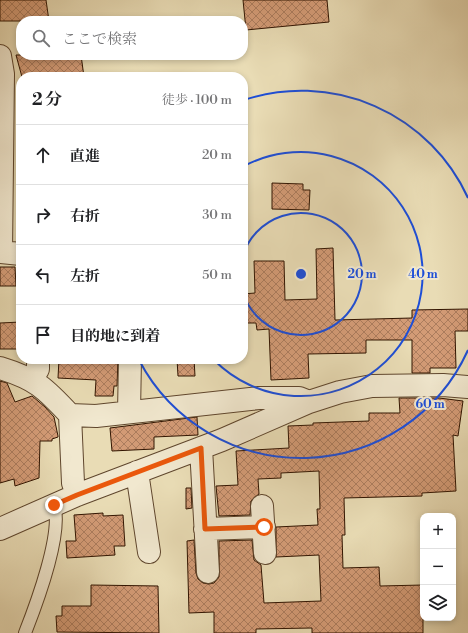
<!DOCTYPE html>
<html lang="ja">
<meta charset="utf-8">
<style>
:root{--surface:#fff;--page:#f6f6f6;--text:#202124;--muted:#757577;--line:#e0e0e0}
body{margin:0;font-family:"Libre Bodoni","Noto Serif JP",serif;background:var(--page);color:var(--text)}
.controls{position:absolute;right:12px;bottom:12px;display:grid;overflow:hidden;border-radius:8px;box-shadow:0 2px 6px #0003}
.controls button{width:36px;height:36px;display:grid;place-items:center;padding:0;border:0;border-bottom:1px solid var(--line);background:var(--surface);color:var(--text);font:20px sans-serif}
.stop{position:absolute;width:12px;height:12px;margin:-9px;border:3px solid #ea580c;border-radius:50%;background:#fff}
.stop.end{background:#ea580c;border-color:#fff;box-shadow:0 1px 4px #0008}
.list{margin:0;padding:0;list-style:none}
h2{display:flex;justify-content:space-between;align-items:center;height:52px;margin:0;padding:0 16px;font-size:17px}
h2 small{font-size:13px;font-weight:400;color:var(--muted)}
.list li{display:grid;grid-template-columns:26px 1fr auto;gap:12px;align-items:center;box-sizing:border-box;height:60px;padding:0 16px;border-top:1px solid var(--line)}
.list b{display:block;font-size:15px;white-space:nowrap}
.list em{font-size:13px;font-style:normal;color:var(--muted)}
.icon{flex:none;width:22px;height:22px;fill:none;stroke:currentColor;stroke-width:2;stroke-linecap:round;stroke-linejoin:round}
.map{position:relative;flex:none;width:468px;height:633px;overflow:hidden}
.search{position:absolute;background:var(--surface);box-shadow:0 2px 6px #0003;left:16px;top:16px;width:232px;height:44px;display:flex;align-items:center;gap:10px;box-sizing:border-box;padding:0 14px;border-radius:16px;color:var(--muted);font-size:15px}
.panel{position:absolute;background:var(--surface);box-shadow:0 2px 6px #0003;left:16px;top:72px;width:232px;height:292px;border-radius:16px}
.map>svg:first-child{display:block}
.building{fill:url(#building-cross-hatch);stroke:#311400}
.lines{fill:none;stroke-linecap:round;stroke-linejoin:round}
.service-casing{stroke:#5f462d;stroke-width:14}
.minor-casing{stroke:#5f462d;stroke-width:24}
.service{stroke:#f1e8cf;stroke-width:12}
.minor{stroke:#f1e8cf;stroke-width:22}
.route{stroke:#ea580c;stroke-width:5}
.ring{fill:none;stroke:#1d4ed8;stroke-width:2}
.centre{fill:#1d4ed8;stroke:#f1e8cf;stroke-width:2}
.ring-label{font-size:12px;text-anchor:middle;font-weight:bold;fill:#1d4ed8;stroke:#f1e8cf;stroke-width:4;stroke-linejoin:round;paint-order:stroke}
</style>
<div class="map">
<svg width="468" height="633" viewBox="0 0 468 633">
<defs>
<pattern id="building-cross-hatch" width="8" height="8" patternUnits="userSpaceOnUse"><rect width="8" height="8" fill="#d39b76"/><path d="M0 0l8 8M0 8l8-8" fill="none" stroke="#ac7d5e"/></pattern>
</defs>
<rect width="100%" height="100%" fill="#e9dcb5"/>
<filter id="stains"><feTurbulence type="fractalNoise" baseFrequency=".005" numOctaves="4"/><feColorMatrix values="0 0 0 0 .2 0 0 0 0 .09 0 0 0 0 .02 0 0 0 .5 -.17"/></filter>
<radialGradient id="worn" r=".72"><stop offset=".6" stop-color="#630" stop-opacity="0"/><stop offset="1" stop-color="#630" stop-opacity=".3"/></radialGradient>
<path class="building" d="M0,0H46L49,21H0Z
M243,0H327L329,22L246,30Z
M16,55H81L84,77H22Z
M272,183L303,184V190H310L309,210L272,209Z
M333,248L335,320L412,318V310L468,309V331H455L456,368H430V373H412V340H366V353L308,354L309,378L271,380L269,329L257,330L256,323H243V294L255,293L254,261H284L285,300L317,299L316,249Z
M0,267H15L16,286H0Z
M21,322V349H0V323Z
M59,359H118L117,386H114L113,396H95L96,380L58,378Z
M177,359H194L195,376H178Z
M0,381L7,383L15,402L32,396L45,407L54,417L58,436V437L52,439V441H40L39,478L15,486L14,479L0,483Z
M399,398H439L463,401L458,436L453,435L456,491L422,493V496L344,498L345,535H342L343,568L379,567L380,586L423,585V633H312V628L256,629V633H214V612L189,613L187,541L194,540L196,573L198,579L203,583L209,584L214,583L219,577V541L252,540L254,560L261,565L264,603L321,601L319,555L276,557V527L318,525L317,509H320L319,471L281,473V478L258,479L259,494L251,501L250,515L219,516L216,486L238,485L236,451L289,448L288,426L313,425V423L369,421V413H400Z
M197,417L198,435L154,437V449L112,451L110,428Z
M186,488H191L192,508L186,509Z
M103,513V516L123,515L125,546H114L115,555L67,558L66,541H76L74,515Z
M91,585L158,586L159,633L57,632L56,616H62V606H91Z"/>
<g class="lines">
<defs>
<path id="service" d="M25,633C36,605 63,533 54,505"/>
<path id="minor" d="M0,56L3,74L1,252
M0,252L21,254
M0,368C36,379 45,388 70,415L96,416L259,398H299L309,402
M32,379L38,369V359
M129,412L130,359
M70,415L73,483L77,495
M201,448L208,572
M137,472L149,552
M262,506L265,553
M0,529L77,495L222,440L309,402L340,392L372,386L443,385L468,387
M205,529L264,527"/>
</defs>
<use href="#service" class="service-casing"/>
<use href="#minor" class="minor-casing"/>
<use href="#service" class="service"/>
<use href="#minor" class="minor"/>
</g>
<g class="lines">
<path class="route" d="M54,505L77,495L201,448L205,529L264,527"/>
</g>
<g class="ring">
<path d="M243 255A61 61 0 1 1 243 293"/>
<path d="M244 166A122 122 0 1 1 214 360"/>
<path d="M468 350A183 183 0 0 1 139 360M244 100A183 183 0 0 1 468 198"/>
</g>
<circle cx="301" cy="274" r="6" class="centre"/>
<g class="ring-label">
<text x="362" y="278">20 m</text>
<text x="423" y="278">40 m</text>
<text x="430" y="408">60 m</text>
</g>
<rect width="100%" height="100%" filter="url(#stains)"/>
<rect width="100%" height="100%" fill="url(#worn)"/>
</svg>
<div class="controls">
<button>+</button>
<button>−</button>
<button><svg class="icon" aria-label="layers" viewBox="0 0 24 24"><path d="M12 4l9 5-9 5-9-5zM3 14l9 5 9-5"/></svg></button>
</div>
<div class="stop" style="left:264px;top:527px"></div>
<div class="stop end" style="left:54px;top:505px"></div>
<div class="search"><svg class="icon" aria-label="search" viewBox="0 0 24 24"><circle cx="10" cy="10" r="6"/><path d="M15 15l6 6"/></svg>ここで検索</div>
<section class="panel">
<h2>2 分<small>徒歩 · 100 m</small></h2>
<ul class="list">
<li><svg class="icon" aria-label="ahead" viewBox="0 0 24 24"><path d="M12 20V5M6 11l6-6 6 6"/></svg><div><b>直進</b></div><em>20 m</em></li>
<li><svg class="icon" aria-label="right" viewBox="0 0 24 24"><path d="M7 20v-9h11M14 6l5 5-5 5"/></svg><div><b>右折</b></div><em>30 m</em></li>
<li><svg class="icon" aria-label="left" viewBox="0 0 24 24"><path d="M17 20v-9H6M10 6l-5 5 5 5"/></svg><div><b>左折</b></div><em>50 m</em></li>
<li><svg class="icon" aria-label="arrive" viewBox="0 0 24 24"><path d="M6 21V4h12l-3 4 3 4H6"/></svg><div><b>目的地に到着</b></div></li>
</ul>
</section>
</div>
